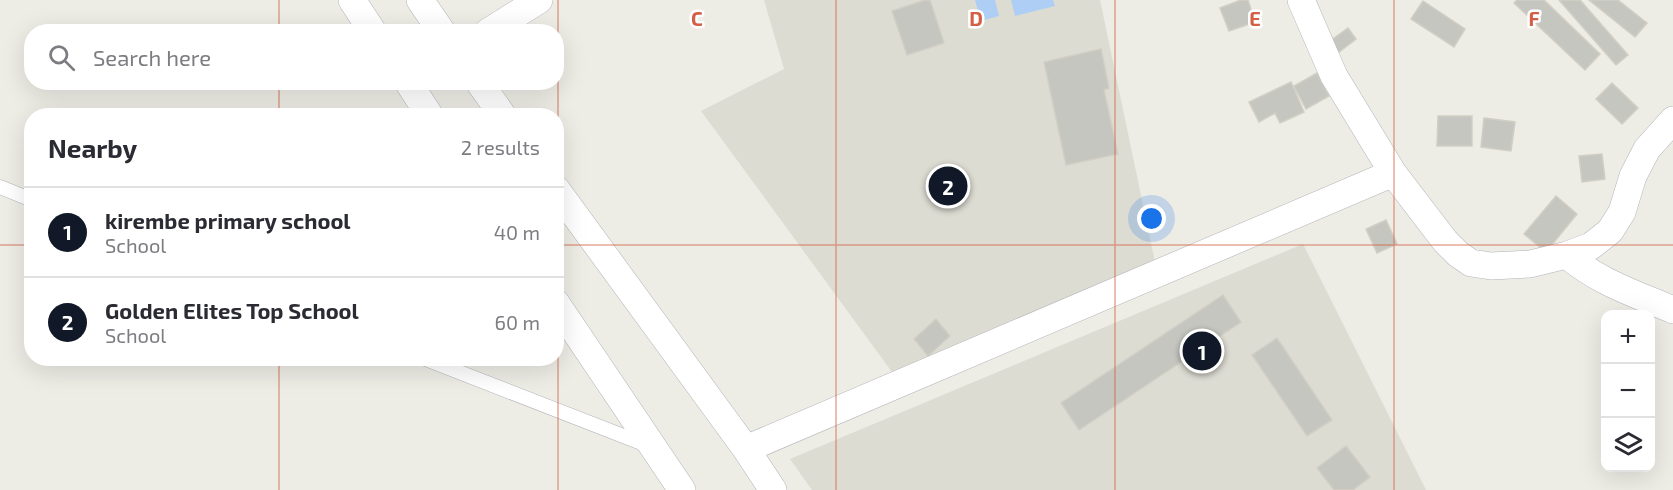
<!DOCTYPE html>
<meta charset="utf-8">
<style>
:root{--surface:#fff;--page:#f2f2f3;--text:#2b2b33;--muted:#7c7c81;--line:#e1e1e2;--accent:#111827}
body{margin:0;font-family:"Exo 2",sans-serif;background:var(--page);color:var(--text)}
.controls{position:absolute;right:18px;bottom:18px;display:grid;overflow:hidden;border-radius:12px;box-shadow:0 6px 24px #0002}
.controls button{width:54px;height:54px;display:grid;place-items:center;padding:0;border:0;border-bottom:2px solid var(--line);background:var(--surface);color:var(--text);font:30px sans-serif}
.you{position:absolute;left:1152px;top:219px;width:21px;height:21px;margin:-15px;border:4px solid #fff;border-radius:50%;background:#1a73e8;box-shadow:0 0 0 9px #1a73e833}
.badge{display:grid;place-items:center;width:39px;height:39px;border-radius:50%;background:var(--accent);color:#fff;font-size:20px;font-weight:700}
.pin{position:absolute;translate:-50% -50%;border:3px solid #fff;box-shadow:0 2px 6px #0006}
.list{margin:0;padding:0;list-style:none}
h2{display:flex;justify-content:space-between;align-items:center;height:78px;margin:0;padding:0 24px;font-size:26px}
h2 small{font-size:20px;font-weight:400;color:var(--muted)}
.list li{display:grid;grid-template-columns:39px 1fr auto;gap:18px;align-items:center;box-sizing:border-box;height:90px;padding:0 24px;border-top:2px solid var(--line)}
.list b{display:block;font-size:22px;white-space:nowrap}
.list p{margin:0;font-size:20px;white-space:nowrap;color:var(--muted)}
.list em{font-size:20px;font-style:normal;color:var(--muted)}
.icon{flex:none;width:33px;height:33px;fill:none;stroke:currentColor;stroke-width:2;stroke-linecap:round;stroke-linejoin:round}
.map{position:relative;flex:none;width:1673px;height:490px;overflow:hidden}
.search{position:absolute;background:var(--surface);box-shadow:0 6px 24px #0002;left:24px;top:24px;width:540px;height:66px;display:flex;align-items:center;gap:15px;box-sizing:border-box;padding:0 21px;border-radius:24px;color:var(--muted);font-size:22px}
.panel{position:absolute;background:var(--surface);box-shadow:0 6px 24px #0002;left:24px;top:108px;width:540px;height:258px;border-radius:24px}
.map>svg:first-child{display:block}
.education{fill:#dddcd3}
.water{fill:#aecef5}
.building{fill:#c6c6c0;stroke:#d1cfc4;stroke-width:1.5}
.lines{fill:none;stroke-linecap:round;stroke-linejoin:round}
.service-casing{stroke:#b2b4b8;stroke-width:15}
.minor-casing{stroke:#b2b4b8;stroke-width:28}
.service{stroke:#fff;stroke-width:14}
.minor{stroke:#fff;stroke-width:27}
.grid{fill:none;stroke:#d45f44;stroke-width:1.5;stroke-opacity:0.55}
.grid-label{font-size:20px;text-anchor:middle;font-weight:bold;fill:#d45f44;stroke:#fff;stroke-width:5;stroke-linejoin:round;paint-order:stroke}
</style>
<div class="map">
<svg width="1673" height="490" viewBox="0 0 1673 490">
<rect width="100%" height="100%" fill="#edece5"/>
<path class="education" d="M764,0H1100L1155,262L892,372L701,111L784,69Z
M1303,244L1426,490H812L790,459Z"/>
<path class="water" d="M975,0H995L999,16L981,21Z
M1011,0H1053L1055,6L1015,16Z"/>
<path class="building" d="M925,0H930L944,43L907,55L892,11Z
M1241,0H1248L1255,22L1229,31L1220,8Z
M1517,0H1544L1600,54L1585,70L1514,3Z
M1559,0H1580L1628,55L1616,65Z
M1589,0H1618L1647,23L1635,37Z
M1423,1L1465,29L1454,47L1411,19Z
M1348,28L1356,39L1334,56L1326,44Z
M1101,49L1109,88L1104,90L1118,154L1066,165L1044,62Z
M1317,73L1329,96L1306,109L1294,86Z
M1291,82L1304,112L1280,123L1275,113L1259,122L1249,102Z
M1612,83L1638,108L1622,124L1596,99Z
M1438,116H1472V146H1437Z
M1484,118L1515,122L1511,151L1481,147Z
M1602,154L1605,179L1582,182L1579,156Z
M1556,196L1577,214L1546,252L1524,234Z
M1386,220L1397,244L1377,253L1366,229Z
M1223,295L1241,322L1079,430L1061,403Z
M936,319L950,336L928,356L914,339Z
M1277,338L1332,420L1307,436L1252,355Z
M1346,446L1370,477L1353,490H1334L1317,468Z"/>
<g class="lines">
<defs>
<path id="service" d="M0,187L32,200
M423,358L649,446"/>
<path id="minor" d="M352,0L373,32
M420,0L442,32
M1301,0L1334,76L1393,173L1445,241L1458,254L1471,263L1491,266L1530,264L1567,255L1591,246L1610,231L1622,212L1633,176L1647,149L1673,120
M488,32L539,0
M408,82L430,116
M479,82L503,116
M556,189L746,449L773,490
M1567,255C1598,282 1636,294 1673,310
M556,303L682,490
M746,449L1393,173"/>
</defs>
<use href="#service" class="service-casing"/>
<use href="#minor" class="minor-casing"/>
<use href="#service" class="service"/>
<use href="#minor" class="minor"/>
</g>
<path class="grid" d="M279,0V32M558,0V490M836,0V490M1115,0V490M1394,0V490M279,82V116M0,245H32M556,245H1673M279,358V490"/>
<g class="grid-label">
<text x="697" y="26">C</text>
<text x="976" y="26">D</text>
<text x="1255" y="26">E</text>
<text x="1534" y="26">F</text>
</g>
</svg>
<div class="controls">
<button>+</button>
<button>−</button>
<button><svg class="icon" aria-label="layers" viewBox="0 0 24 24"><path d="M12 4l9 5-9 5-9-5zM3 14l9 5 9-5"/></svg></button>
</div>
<div class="you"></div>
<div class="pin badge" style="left:1202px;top:351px">1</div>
<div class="pin badge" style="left:948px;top:186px">2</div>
<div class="search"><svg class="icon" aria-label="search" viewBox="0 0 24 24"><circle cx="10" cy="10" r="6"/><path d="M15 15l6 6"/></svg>Search here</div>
<section class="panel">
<h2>Nearby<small>2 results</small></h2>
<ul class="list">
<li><span class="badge">1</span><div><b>kirembe primary school</b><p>School</p></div><em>40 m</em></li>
<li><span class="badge">2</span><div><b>Golden Elites Top School</b><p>School</p></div><em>60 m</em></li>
</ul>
</section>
</div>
